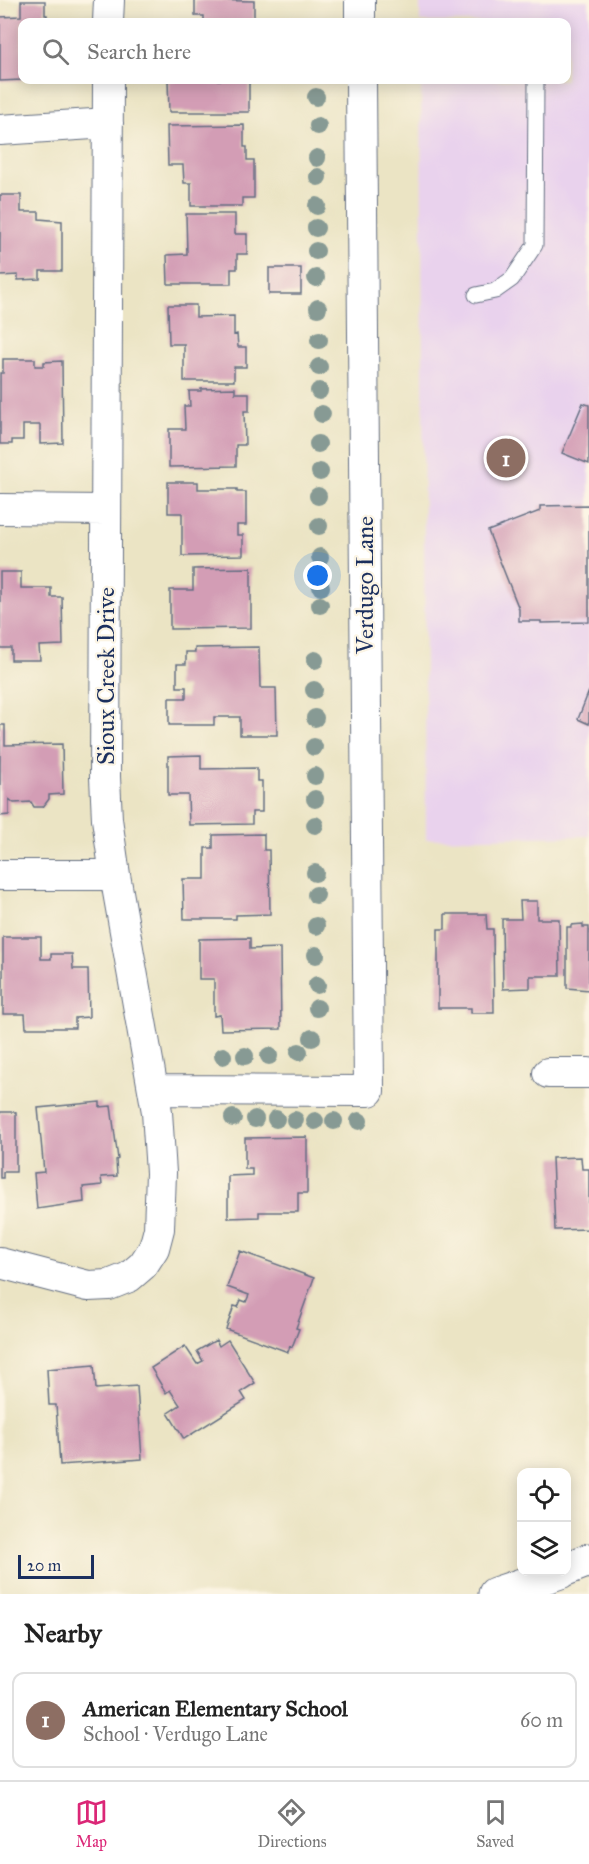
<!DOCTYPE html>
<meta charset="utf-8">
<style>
:root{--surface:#fff;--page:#f6f6f6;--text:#222;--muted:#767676;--line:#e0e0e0;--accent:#db2777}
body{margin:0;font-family:"IM FELL Great Primer",serif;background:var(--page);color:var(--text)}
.controls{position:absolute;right:18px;bottom:18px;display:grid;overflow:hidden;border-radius:12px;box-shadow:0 3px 15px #0003}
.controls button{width:54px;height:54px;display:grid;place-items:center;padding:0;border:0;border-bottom:2px solid var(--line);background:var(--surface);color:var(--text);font:30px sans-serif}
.scale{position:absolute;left:18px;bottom:15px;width:76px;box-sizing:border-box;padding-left:6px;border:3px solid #1b2f5e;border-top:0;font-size:16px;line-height:21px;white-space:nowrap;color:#1b2f5e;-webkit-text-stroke:4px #fcf5e5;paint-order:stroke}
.you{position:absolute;left:318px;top:576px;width:21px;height:21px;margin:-15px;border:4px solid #fff;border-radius:50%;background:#1a73e8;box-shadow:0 0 0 9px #1a73e833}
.badge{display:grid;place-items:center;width:39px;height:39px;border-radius:50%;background:var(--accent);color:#fff;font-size:20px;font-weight:700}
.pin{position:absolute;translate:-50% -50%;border:3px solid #fff;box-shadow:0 2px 6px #0006}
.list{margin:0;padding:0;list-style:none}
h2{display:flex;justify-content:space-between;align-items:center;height:78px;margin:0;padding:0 24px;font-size:26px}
h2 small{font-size:20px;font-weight:400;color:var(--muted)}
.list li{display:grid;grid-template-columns:39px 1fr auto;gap:18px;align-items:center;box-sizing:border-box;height:96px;margin:0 12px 12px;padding:0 12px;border:2px solid var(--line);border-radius:12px}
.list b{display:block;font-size:22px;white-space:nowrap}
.list p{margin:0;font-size:20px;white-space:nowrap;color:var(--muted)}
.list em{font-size:20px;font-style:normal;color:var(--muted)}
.icon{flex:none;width:33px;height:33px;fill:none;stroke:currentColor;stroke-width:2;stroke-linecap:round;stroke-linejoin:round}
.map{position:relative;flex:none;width:589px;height:1594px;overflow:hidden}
.search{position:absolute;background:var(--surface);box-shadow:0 3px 15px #0003;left:18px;right:18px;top:18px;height:66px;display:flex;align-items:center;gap:15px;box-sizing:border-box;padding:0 21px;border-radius:12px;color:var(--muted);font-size:22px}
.sheet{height:186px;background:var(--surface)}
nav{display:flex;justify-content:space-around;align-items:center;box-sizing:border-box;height:84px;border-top:2px solid var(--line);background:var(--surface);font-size:16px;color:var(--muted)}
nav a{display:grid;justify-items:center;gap:3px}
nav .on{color:var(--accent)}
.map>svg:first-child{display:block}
.built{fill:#e9d2ed}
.building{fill:#d39db5}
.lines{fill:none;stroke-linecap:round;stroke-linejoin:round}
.service-casing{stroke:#646e82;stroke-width:17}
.minor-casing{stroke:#646e82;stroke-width:32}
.motorway-casing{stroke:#646e82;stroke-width:35}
.service{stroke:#fff;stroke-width:15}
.minor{stroke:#fff;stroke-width:30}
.motorway{stroke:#fff;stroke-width:33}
.tree{fill:#879a94}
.labels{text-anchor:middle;stroke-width:4.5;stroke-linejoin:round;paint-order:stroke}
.street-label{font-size:24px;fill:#1b2f5e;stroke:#fcf5e5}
</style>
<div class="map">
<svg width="589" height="1594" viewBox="0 0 589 1594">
<rect width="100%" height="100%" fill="#fcf5e5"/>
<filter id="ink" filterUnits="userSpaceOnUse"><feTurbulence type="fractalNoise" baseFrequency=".0167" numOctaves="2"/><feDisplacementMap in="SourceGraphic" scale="12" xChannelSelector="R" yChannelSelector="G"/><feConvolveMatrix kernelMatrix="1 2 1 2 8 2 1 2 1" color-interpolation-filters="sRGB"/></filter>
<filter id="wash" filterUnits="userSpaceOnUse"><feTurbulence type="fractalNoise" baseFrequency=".008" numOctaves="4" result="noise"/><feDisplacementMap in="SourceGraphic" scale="24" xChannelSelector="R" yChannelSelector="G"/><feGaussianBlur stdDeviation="1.35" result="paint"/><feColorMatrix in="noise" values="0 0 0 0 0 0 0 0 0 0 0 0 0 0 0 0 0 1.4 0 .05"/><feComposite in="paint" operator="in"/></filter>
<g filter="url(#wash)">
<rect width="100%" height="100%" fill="#ebe4c4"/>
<path class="built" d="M420,0H589V836L426,839L421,80H566V22H420Z"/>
<g id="blocks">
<path class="building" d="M195,0L254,1V22H204V16H195Z
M21,1H45V15H47V22H22V80L0,81V17L21,16Z
M168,80H249V112H169Z
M244,125V147H247V160H254V198H242V206H191V183H184L183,165H168L167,126Z
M0,195H21V212H39V219L62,221V271H40V279L18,280V275L0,276Z
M186,214H235V234H247V254H237V269H231V284H168L167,255L187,254Z
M269,268H301V294H269Z
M168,305H196V317L234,316V335L237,334L238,347H246V367H234V381H184V344H169Z
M3,359H35V366H44V362L62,361L63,443L40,444V425H23V440H12V444H0V373H3Z
M235,388V393H249V411H244L245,445H236V466L169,467V429H185L184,406H190L189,391H201V389Z
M583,403L589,405V464L562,453Z
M168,482H198V489H237V492H246V525H237V535H243V555L182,556V513H168Z
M589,505V622L541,623V621H519V609L488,531L540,511V506Z
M251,568V628L170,629V590H193V569Z
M0,572H21V588H51V597H62L63,645L39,646L40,660H11V648H0Z
M259,647L260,688H276L277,735H240V717H214V725H169V698H186V687H177V664H186V652H195V648Z
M589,691V724L578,719Z
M0,725H5V745L62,744L63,794L49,795V799L43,807H34L31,802L14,803L9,799V815L0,816Z
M201,755V769L257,768V781H262V812H252V824L189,825L188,795H168V756Z
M264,834V850H269L270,914L236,915V919H184L183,879H205V848H213V835Z
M520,901H537V919H559L560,976H530V988L503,989L502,919H521Z
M445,914H486L487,929H493L494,1013H471V1008H438V929H445Z
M583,924V927H589V990L567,988V927H571V925Z
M3,937H41V959H51V954H72L73,969H88L89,1017L75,1018V1028H26L25,1014H3Z
M250,938V949L280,948L281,1029L221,1030L220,1015L214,1016V979H199V939Z
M100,1102V1107L111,1106L118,1159L116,1160L117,1176L101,1177L102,1185L83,1187L84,1202L37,1209L34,1173L44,1172L38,1108Z
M0,1112H16V1172H3V1178H0Z
M307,1137V1193H298V1212H259V1217L228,1218V1176L252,1175V1169H245V1138Z
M581,1157L582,1169H589V1229L555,1230L552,1158Z
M240,1251L314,1278L296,1328L299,1329L292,1347L290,1346L288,1352L226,1329L234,1306L238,1307L241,1300L246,1302L249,1295L227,1287Z
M216,1340L219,1346L228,1340L255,1383L241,1392L246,1400L184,1439L168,1413L180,1405L170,1390L166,1393L151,1368L185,1346L197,1364L203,1361L197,1351Z
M94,1365L96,1389L137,1386L142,1459L60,1465L56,1405H49L47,1369Z"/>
</g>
</g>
<g filter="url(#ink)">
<use href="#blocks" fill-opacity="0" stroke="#646e82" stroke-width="1.5"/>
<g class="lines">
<defs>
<path id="service" d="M476,295L495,291L512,279L535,245L536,80"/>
<path id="minor" d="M360,0V22
M108,22L109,0
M0,130L108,123
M0,509L106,510
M0,875H115
M548,1073H589
M154,1090L369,1091L361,80
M0,1263L88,1286L109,1285L129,1277L143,1265L154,1248L159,1229L161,1173L157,1112L115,875L107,819L105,777L108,80"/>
<path id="motorway" d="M566,1569L589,1560
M495,1594L560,1572"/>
</defs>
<use href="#service" class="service-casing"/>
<use href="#minor" class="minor-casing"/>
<use href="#motorway" class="motorway-casing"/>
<use href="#service" class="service"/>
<use href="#minor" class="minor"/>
<use href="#motorway" class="motorway"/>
</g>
<g class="tree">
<circle cx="316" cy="97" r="9"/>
<circle cx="318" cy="126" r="9"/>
<circle cx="317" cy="158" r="9"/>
<circle cx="318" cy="177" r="9"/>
<circle cx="317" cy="206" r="9"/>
<circle cx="316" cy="228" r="9"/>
<circle cx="316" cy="251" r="9"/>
<circle cx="316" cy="278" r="9"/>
<circle cx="318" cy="308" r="9"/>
<circle cx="319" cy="340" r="9"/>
<circle cx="319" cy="367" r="9"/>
<circle cx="319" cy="391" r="9"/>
<circle cx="322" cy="414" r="9"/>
<circle cx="318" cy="444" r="9"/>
<circle cx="320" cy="472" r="9"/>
<circle cx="318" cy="496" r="9"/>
<circle cx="319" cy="526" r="9"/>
<circle cx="320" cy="557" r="9"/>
<circle cx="321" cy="587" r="9"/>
<circle cx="320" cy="605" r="9"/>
<circle cx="315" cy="660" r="9"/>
<circle cx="314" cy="690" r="9"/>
<circle cx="315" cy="718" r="9"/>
<circle cx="314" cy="747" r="9"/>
<circle cx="315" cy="776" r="9"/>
<circle cx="315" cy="799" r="9"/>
<circle cx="315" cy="825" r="9"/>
<circle cx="315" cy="873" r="9"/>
<circle cx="316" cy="895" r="9"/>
<circle cx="316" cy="926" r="9"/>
<circle cx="316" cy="955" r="9"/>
<circle cx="317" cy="985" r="9"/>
<circle cx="317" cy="1008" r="9"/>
<circle cx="312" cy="1038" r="9"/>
<circle cx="299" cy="1052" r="9"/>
<circle cx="223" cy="1056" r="9"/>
<circle cx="245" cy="1056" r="9"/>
<circle cx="269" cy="1056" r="9"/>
<circle cx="233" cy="1118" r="9"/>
<circle cx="255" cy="1119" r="9"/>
<circle cx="276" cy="1119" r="9"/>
<circle cx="295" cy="1120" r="9"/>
<circle cx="315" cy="1121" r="9"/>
<circle cx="334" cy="1121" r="9"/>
<circle cx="359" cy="1121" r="9"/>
</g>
</g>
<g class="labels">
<g class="street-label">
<text transform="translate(365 585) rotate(-90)" y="8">Verdugo Lane</text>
<text transform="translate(106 676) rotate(-90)" y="8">Sioux Creek Drive</text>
</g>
</g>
</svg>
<div class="controls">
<button><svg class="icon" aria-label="locate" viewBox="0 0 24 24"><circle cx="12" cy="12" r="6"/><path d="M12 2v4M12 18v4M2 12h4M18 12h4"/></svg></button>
<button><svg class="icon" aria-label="layers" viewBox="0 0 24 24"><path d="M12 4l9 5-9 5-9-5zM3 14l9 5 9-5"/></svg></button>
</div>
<div class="scale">20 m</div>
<div class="you"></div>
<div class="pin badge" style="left:506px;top:458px;background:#8d6e63">1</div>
<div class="search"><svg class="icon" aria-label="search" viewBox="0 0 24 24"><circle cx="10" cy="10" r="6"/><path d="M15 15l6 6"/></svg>Search here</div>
</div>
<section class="sheet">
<h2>Nearby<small></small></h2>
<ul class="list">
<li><span class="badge" style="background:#8d6e63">1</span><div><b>American Elementary School</b><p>School · Verdugo Lane</p></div><em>60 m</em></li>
</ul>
</section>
<nav>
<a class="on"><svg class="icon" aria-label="map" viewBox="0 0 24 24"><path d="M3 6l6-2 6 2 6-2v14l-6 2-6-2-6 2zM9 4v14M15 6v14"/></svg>Map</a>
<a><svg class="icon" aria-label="directions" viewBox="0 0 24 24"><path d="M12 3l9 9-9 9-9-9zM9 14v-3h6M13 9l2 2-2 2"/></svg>Directions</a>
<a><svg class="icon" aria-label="saved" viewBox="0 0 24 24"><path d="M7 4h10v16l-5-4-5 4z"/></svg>Saved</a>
</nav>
